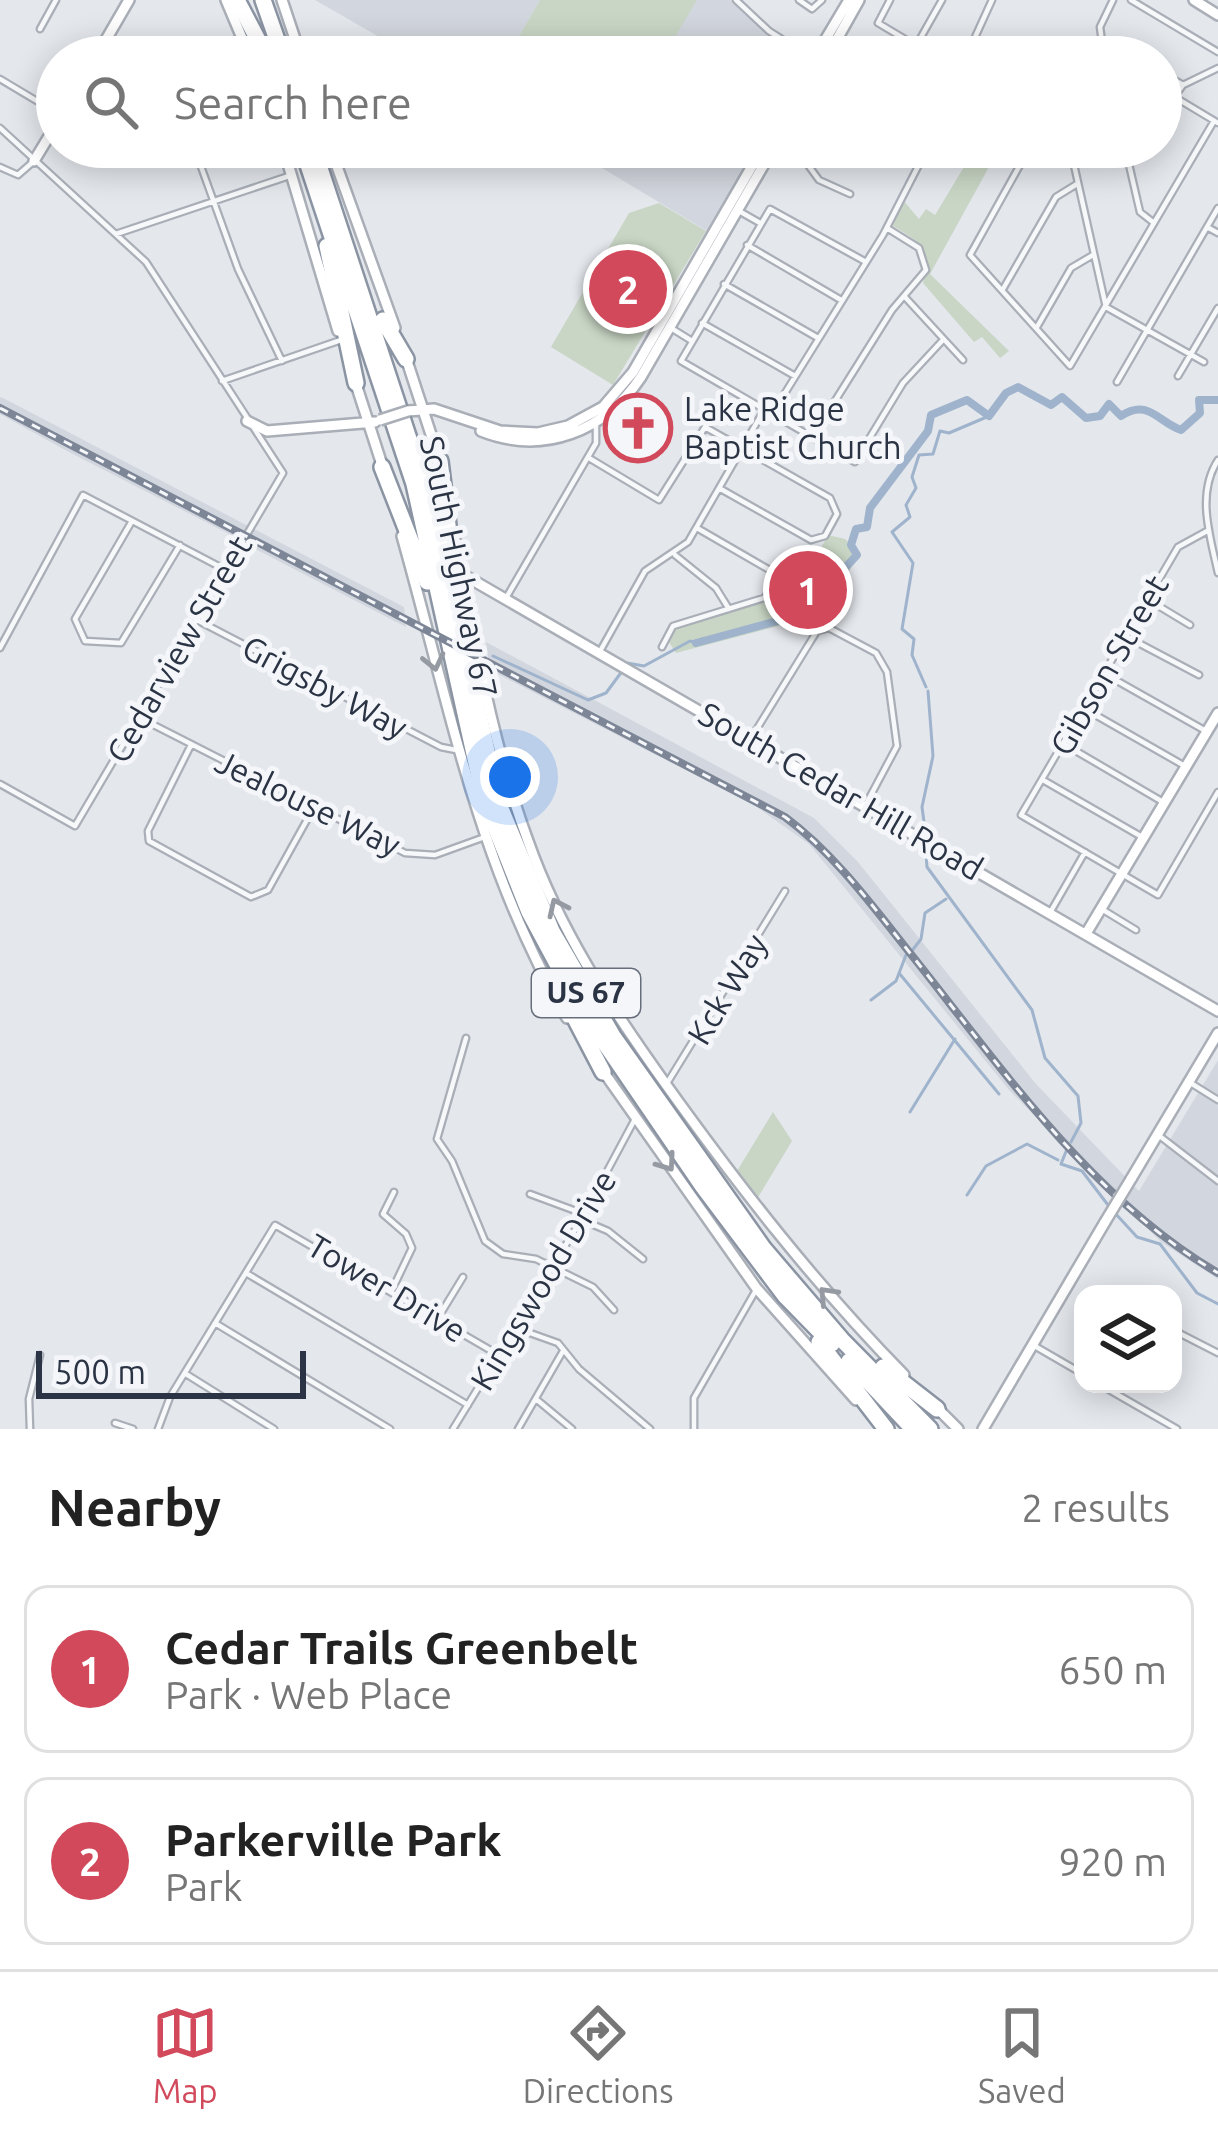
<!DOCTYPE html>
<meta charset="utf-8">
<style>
:root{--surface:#fff;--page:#f6f6f6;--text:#222;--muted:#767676;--line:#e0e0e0;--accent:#d1495b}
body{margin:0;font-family:Ubuntu,sans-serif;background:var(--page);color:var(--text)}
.controls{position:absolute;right:36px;bottom:36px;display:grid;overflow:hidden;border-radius:24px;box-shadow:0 6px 30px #0003}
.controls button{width:108px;height:108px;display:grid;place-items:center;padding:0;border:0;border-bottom:3px solid var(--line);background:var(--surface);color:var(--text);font:60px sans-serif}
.scale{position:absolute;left:36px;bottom:30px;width:270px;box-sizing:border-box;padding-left:12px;border:6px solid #2b3445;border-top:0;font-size:33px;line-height:42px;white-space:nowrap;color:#2b3445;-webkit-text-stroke:9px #f4f6f9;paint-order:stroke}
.you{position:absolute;left:510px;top:777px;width:42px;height:42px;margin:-30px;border:9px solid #fff;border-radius:50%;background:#1a73e8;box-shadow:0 0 0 18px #1a73e833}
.badge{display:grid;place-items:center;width:78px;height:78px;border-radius:50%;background:var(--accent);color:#fff;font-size:39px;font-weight:700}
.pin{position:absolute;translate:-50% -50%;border:6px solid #fff;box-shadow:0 3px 12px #0006}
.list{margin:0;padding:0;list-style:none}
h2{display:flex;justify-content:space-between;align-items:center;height:156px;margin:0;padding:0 48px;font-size:51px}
h2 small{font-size:39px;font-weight:400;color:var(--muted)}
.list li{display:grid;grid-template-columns:78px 1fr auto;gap:36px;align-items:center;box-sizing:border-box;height:168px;margin:0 24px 24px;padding:0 24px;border:3px solid var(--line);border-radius:24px}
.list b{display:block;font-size:45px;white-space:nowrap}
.list p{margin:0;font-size:39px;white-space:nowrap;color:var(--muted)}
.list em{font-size:39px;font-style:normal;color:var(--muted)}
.icon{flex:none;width:66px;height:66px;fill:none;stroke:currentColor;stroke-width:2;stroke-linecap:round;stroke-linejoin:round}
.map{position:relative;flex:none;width:1218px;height:1429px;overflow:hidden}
.search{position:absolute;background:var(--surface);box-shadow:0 6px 30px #0003;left:36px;right:36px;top:36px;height:132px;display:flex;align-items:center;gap:30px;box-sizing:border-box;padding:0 42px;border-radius:66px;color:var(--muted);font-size:45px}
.sheet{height:540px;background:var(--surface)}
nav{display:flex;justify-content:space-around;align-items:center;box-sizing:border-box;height:168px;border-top:3px solid var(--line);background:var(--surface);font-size:33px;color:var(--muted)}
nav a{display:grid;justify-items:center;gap:6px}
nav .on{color:var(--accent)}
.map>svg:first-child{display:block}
.built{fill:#d2d6de}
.green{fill:#c9d6c5}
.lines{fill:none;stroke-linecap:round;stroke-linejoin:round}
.stream{stroke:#9fb4cc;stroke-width:3}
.river{stroke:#9fb4cc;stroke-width:8}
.street-casing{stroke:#a9aeb7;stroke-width:9}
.secondary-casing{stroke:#a9aeb7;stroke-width:14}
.highway-casing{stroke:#8b94a3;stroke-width:20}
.street{stroke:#f7f8fa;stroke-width:4.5}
.secondary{stroke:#fff;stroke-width:9}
.highway{stroke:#fff;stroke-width:15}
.rail-casing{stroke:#7d8696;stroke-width:8}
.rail{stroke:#f4f6f9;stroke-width:3;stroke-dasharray:9;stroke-linecap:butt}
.secondary-bridge-casing{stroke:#a9aeb7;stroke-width:14;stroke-linecap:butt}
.secondary-bridge{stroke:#fff;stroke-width:9}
.oneway{stroke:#959aa2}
.labels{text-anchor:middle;stroke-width:10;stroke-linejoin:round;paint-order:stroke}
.shield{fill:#f4f6f9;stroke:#676e7b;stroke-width:3}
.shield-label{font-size:30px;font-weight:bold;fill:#2b3445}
.poi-label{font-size:33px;fill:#2b3445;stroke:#f4f6f9;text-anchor:start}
.street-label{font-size:33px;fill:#2b3445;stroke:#f4f6f9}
</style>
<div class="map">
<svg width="1218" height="1429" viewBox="0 0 1218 1429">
<rect width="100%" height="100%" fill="#e4e7ec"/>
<path class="built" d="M315,0H540L507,57H414Z
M697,0H730L798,57H655Z
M600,147H756L707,231L592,162Z
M0,397L5,399L248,526L239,539L67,451L0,414Z
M254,529L404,607L406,627L246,544Z
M486,642L814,818L858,862L1036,1084L1139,1191L1218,1060V1279L1161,1242L1010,1091L809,844L754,805L490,670Z"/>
<path class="green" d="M540,0H697L663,57H507Z
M976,147H1000L930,274L1009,351L1000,358L982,337L974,342L923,283C934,252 918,240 893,226L903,200L919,219L926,209L935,215Z
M659,203L706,231L613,385L551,347L629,213Z
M828,535L845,539L859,552L828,613L676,653L665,636L668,632L765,599L815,559Z
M773,1112L792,1141L757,1199L737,1171Z"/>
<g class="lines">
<path class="stream" d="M493,656L588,700L606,693L623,670
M627,663L644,666L690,641L696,643
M926,687L912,655L914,639L902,629L913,563L892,532L910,517L906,505L916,488L912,477L919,455L933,454L940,431L949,433L989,416
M926,837L922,807L933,756L928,691
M925,843L927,867L1032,1010L1045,1058L1078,1096L1081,1123L1071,1142
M911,952L921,939L925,913L946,899
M899,973L999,1094
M871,1000L896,981L906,955
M910,1112L955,1039
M1067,1149L1061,1164L1082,1171L1108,1205
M967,1195L986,1166L1027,1144L1058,1160
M1114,1212L1137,1237L1160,1244L1197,1293L1218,1304"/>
<path class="river" d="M696,643L785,619L794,626L795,617L806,613L809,598L823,608L830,605L844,569L857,555L851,545L856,529L867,527L870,508L928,431L931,415L967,400L989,416L1006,393L1018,387L1051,405L1062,397L1086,418L1100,416L1109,404L1121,416C1148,398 1158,422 1181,430L1200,413L1199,400H1218"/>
<defs>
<path id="street" d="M736,0L769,31L810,57
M799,0L812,9L822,0
M890,0L878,23L935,57
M1131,0L1218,52
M40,29L56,0
M916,46L942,0
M966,57L992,0
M1104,57L1100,27L1113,0
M1161,72L1183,85
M0,79L57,113
M1173,96L1218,123
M1161,116L1183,85L1218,68
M0,128L146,262L283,473L75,826L0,784
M194,147L238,269L282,361
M795,147L819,180L850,194
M1030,147L970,255L1070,366L1214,121
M1070,147L1106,307L1204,362
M1125,147L1140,212L1154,223
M0,167L18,175L34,161
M739,211L760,223
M1207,227L1218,233
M116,234L292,175
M747,245L841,300
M866,262L770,209L681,361L855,462L903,383L942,341
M724,284L818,338
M1003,289L1056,197L1077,184
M904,296L963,360
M702,323L795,376
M1037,327L1071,268L1093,255
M671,328L692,341
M1178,376L1218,308
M222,381L341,340
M1117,382L1218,208
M772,414L883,235L928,147
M813,436L892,310L926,270L919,248L887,228
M589,458L659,500L705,427L830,498L837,514L825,536L811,540L719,488
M1218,460C1196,494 1210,536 1218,573
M132,521L75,619L85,641L121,643L180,545
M1209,530L1178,547L1021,815L1158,895L1218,792
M675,555L716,588L729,609
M506,598L596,443V426
M1147,599L1190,625
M195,619L441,747L456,750
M1127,637L1199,675
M662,647L673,626L764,598L777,583L773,572L697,528
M0,648L83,495L224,569
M599,653L645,571L688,542L764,410
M1105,674L1204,730
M1085,709L1183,765
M138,717L405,853L435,855L482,838
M750,740L817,631L829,628L876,653L887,672L897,746L865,806
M1064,744L1163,802
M191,745L148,831L149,841L251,897L268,890L313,809
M1043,780L1142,837
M1100,908L1136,930
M1051,911L1085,852
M466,1038L437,1139L452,1161L485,1241L503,1254L536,1259L593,1287L614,1310
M1189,1082L1218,1100
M666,1085L785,891
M1157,1134L1218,1181
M530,1194L584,1214
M582,1220L608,1231L643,1259
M246,1273L468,1405
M392,1290L412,1248L406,1234L383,1214L394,1192
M438,1318L463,1277
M215,1323L390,1429
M516,1328L558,1343L579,1369L650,1429
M1173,1330L1218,1353
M1033,1345L1083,1374
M186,1374L274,1429
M1099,1384L1177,1429
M536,1399L572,1429
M115,1423L133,1429
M30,1429L29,1399L40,1355
M158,1429L170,1397L275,1225L497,1354
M453,1429L581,1220L635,1119
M518,1429L563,1351
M694,1429V1398L756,1290"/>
<path id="secondary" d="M226,0L250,57
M282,0L301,57
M1194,0L1218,15
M96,57L129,0
M815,57L849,0
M827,57L859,0
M283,147L338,331
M330,147L395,328
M34,161L57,123
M405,355L441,465
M355,381L383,468
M408,411L434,409L500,431L538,433L568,426L603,407L633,372L763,147
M247,421L267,431L375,422
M481,431C544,456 605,431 641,377L774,147
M402,536C450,706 477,862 567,1018
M455,540C475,641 492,744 528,841C560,932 612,1009 667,1086C741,1189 815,1284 904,1375
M462,574L1218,1011
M1087,932L1218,713
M603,1071L757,1289L856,1400
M1131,1179L1218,1033
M937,1408L958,1429
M983,1429L1105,1222"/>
<path id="highway" d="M237,0L267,57
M263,0L283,57
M302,147L414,484L484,799L529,912L580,1007L703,1187L785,1296L832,1344
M313,147L434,515L499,804L552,931L613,1036L764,1249L842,1340L930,1429
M327,246L356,383
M383,320L406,359
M440,461L451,549
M382,467L427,582
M569,1007L603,1072
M819,1342L886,1429
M849,1361L913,1429
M883,1367L937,1409"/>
</defs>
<use href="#street" class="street-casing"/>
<use href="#secondary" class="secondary-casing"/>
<use href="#highway" class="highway-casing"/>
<use href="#street" class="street"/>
<use href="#secondary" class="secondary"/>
<use href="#highway" class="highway"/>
<defs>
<path id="rail" d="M0,408L785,817C836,855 874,908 914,958C1003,1070 1093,1200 1218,1273"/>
</defs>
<use href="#rail" class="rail-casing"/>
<use href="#rail" class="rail"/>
<defs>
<path id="secondary-bridge" d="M380,420L408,411
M1105,1222L1131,1179"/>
</defs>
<use href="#secondary-bridge" class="secondary-bridge-casing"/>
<use href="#secondary-bridge" class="secondary-bridge"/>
</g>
<defs><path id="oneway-chevron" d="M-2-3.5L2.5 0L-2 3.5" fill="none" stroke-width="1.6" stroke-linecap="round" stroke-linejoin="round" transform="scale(3)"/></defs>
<g class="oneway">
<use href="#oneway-chevron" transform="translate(434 662) rotate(77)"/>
<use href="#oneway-chevron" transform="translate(557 907) rotate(-115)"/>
<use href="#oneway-chevron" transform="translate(667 1163) rotate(55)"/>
<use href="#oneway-chevron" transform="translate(827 1295) rotate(-133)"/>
</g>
<defs>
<symbol id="church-ring" viewBox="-11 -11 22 22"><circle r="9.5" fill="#f4f6f9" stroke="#d1495b" stroke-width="1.5"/><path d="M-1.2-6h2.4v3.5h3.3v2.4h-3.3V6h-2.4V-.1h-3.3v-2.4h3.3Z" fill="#d1495b"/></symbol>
</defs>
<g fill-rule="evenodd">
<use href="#church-ring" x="600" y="390" width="76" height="76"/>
</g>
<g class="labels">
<rect class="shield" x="532" y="969" width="108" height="48" rx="9"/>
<g class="shield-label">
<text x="586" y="1003">US 67</text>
</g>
<g class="poi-label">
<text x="684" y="421">Lake Ridge<tspan x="684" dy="38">Baptist Church</tspan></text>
</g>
<g class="street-label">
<text transform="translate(459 567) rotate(78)" y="12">South Highway 67</text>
<text transform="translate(179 649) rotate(-60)" y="12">Cedarview Street</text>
<text transform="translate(1109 665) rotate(-60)" y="12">Gibson Street</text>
<text transform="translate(325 687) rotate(28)" y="12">Grigsby Way</text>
<text transform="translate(841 791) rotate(30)" y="12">South Cedar Hill Road</text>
<text transform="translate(308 803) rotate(26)" y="12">Jealouse Way</text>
<text transform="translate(727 989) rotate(-59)" y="12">Kck Way</text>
<text transform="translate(543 1280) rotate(-59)" y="12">Kingswood Drive</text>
<text transform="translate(387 1288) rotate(31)" y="12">Tower Drive</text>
</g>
</g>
</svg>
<div class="controls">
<button><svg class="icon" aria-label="layers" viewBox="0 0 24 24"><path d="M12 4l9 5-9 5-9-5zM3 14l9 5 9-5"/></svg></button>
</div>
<div class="scale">500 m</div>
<div class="you"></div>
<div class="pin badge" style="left:808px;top:590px">1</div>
<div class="pin badge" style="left:628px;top:289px">2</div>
<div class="search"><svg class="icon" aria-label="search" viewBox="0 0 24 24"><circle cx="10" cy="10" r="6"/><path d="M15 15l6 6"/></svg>Search here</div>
</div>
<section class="sheet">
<h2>Nearby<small>2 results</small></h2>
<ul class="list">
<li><span class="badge">1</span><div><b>Cedar Trails Greenbelt</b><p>Park · Web Place</p></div><em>650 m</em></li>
<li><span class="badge">2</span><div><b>Parkerville Park</b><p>Park</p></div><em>920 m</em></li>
</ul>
</section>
<nav>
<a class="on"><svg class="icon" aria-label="map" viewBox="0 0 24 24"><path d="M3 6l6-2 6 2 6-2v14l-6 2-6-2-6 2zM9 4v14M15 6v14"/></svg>Map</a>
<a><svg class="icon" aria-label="directions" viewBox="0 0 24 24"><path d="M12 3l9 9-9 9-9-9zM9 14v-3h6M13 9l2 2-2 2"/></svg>Directions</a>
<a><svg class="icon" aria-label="saved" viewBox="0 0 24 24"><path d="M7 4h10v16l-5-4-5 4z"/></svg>Saved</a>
</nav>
